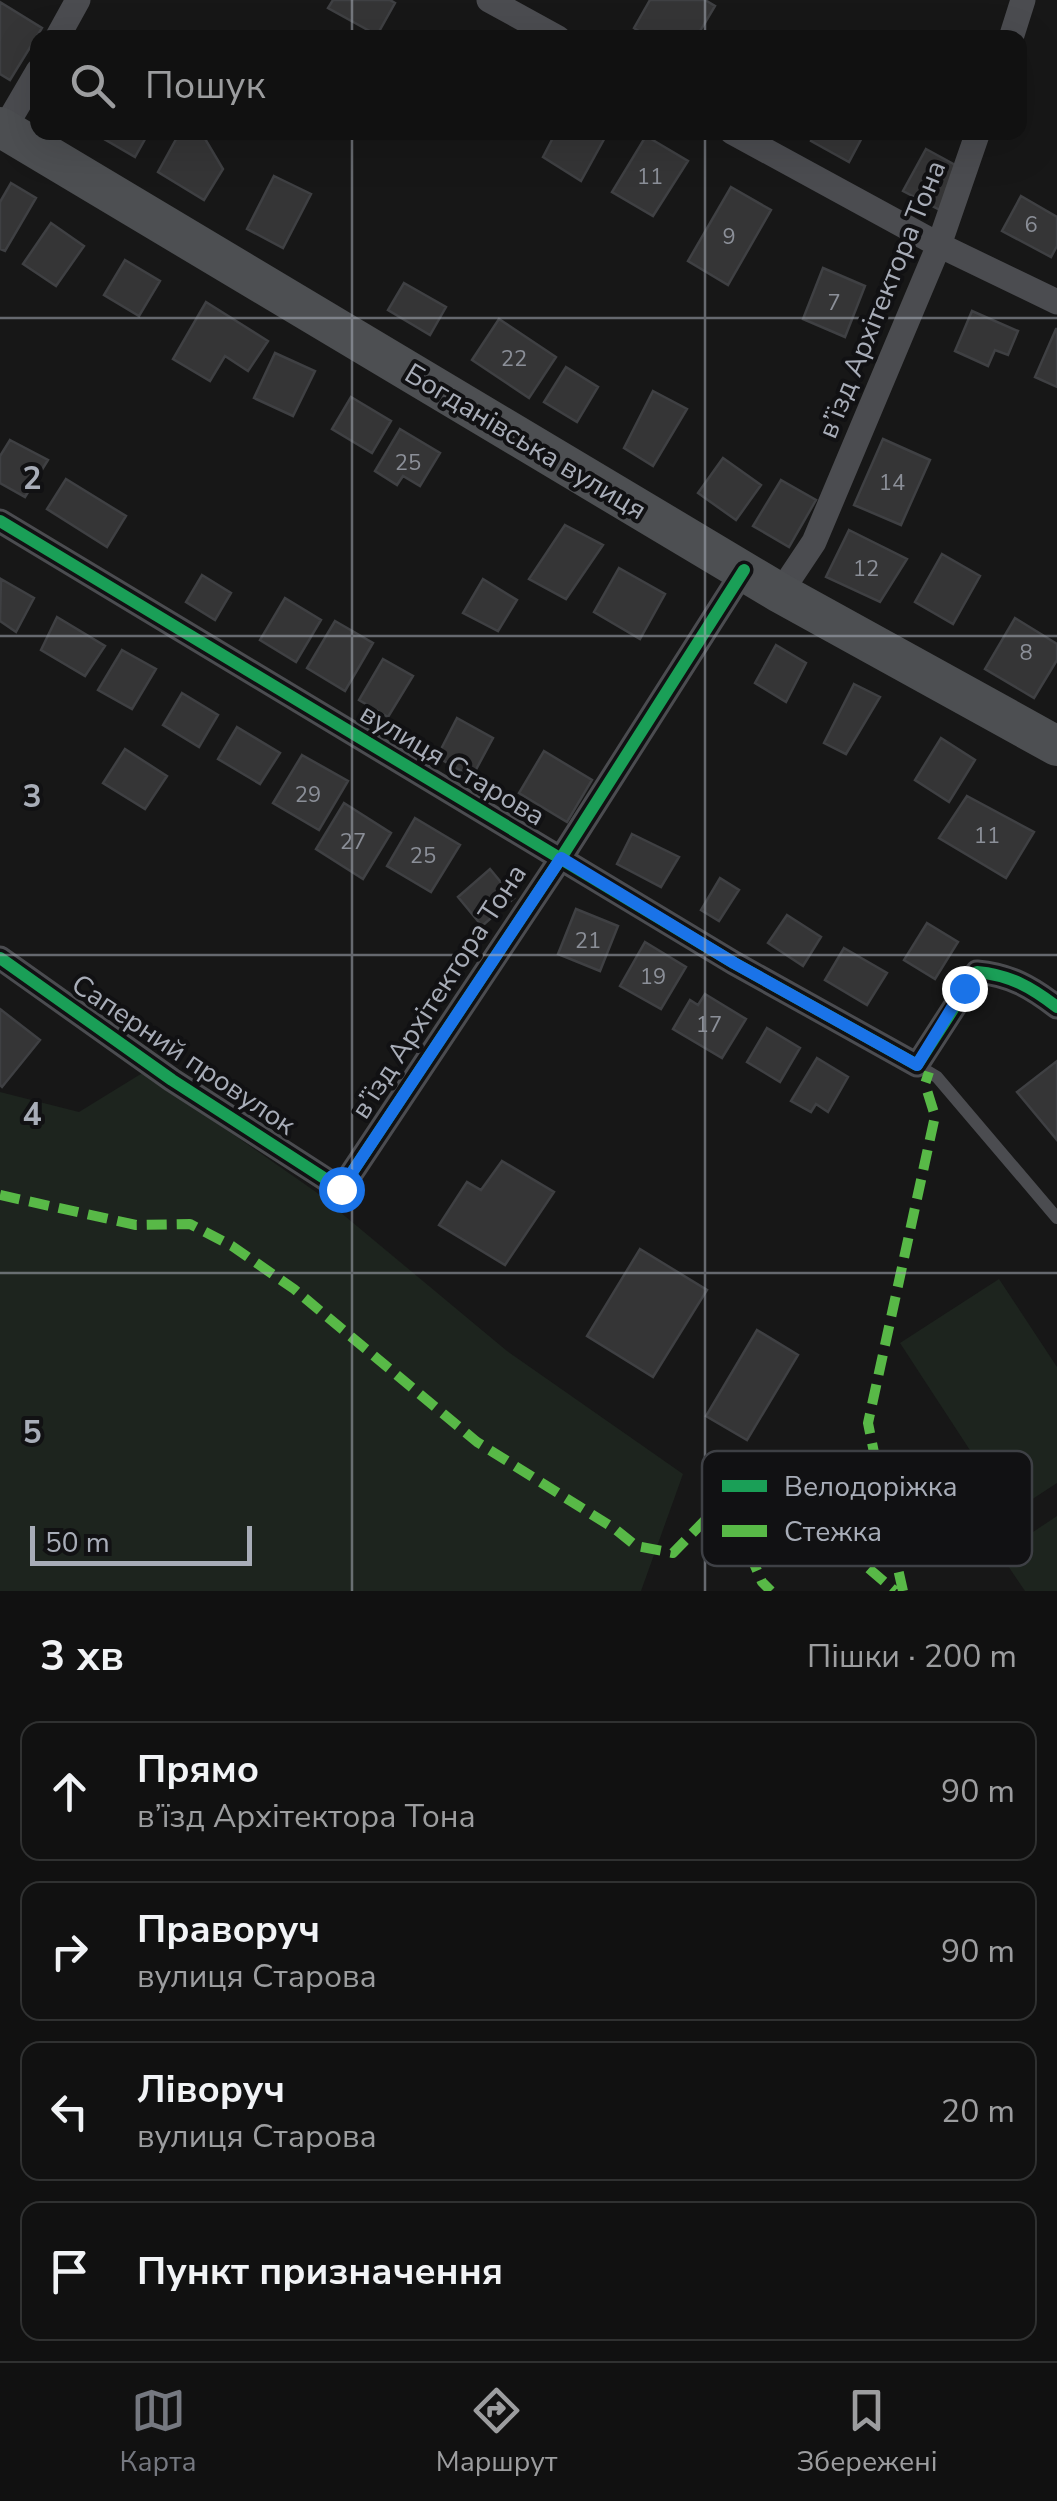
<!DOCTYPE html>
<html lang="uk">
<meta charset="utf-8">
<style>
:root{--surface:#111;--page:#1e1f1f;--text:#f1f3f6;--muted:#9c9d9f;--line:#303131;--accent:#757880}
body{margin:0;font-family:"Nunito Sans",sans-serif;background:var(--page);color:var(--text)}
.scale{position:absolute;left:30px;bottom:25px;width:222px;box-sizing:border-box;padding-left:10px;border:5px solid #a8adb8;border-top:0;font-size:28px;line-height:35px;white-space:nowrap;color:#a8adb8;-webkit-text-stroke:8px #111113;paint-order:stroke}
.stop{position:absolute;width:30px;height:30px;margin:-22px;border:8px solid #1a73e8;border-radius:50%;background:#fff}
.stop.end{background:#1a73e8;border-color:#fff;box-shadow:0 2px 10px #0008}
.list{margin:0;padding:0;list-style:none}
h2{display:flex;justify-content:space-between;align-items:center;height:130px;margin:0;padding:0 40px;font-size:42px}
h2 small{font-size:32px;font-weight:400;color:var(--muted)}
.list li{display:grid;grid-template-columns:65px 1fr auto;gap:30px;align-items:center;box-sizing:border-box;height:140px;margin:0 20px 20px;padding:0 20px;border:2px solid var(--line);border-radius:20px}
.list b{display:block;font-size:38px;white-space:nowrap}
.list p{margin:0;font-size:32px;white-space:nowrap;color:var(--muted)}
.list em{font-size:32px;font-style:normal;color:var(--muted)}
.icon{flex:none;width:55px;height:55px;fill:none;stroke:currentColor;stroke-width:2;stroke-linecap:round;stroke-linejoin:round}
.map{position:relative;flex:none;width:1057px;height:1591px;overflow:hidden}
.search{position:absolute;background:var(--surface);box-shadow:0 10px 40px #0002;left:30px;right:30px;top:30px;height:110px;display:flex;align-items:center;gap:25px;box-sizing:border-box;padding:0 35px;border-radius:20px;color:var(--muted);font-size:38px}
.sheet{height:770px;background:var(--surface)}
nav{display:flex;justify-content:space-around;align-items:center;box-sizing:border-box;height:140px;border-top:2px solid var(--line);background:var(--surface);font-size:28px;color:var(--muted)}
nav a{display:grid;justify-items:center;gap:5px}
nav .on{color:var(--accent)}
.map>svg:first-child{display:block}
.green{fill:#1d241e}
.building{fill:#353536;stroke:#3f4043;stroke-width:2.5}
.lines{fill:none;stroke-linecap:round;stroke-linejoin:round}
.service{stroke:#4b4c50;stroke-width:12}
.minor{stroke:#4b4c50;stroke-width:25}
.primary{stroke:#4d4f52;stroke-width:40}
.quiet{stroke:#58b947;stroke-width:10;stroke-dasharray:20 10;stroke-linecap:butt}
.cycleway-casing{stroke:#111113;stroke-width:19}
.cycleway{stroke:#1a9f57;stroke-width:12}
.route{stroke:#1a73e8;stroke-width:12}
.grid{fill:none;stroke:#a8adb8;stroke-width:2.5;stroke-opacity:0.55}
.labels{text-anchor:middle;stroke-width:8;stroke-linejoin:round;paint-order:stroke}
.number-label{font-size:22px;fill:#8b8f98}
.street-label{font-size:28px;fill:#a8adb8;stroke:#111113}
.key{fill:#111113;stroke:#3e4045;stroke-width:2.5}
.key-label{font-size:28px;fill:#a8adb8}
.grid-label{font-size:32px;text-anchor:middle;font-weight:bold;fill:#a8adb8;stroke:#111113;stroke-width:8;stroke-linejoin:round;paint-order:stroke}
</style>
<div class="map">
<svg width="1057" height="1591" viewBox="0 0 1057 1591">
<rect width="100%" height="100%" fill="#171717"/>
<path class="green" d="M144,1072L316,1192L507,1351L683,1474L641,1591H0V1092L79,1112Z
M999,1279L1057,1367V1483L1011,1513L900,1343Z
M1057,1516V1591H1025L1000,1554Z"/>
<path class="building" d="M333,0H390L395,3L377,35L328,8Z
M650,0H705L715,6L696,38H650L634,28Z
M0,2L42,28L10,80L0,74Z
M92,132H149L135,157Z
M180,132H201L223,169L204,200L158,172Z
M556,132H608L581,181L543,157Z
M815,132H865L849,162L811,141Z
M646,136L688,161L653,216L612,192Z
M926,149L959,167L940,210L903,191Z
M274,176L311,194L283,248L247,229Z
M11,183L36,198L5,251L0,249V202Z
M731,187L771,210L728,285L688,261Z
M1021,196L1057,217V246L1051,257L1002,231Z
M51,223L84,246L56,286L23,264Z
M125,260L160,281L139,316L104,295Z
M823,268L865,286L845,337L803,319Z
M404,283L446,307L430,335L388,310Z
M206,302L268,341L248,371L225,356L210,381L173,359Z
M972,311L1018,331L1008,355L995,350L988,366L955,351Z
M499,319L556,357L529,398L472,360Z
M1056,329H1057V387L1035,377Z
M275,353L315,371L293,416L254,398Z
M566,367L598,387L577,422L544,402Z
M653,391L687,409L653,466L624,448Z
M351,397L391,421L372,453L332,429Z
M400,429L440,453L420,486L403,476L397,485L375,471Z
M883,439L930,460L901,525L854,505Z
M10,440L48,460L25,497L0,483V456Z
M723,458L761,485L736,520L698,493Z
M66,479L126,516L107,547L47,509Z
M781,480L816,500L789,547L753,526Z
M565,525L603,545L566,599L529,579Z
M849,530L907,559L880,602L826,577Z
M942,554L980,576L953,624L915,602Z
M619,568L665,594L640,639L594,612Z
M202,575L231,593L215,620L186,602Z
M1,579L34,598L16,632L0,621Z
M483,579L517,600L498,631L463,613Z
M285,598L321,620L296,662L260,640Z
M57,617L105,646L85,676L41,650Z
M1015,618L1057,644V660L1034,698L985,669Z
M335,621L373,643L345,691L307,668Z
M776,645L806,663L786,702L755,683Z
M122,650L156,669L132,709L98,690Z
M383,659L413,676L388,717L359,700Z
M854,684L880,697L846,754L824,743Z
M182,693L218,715L199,747L163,725Z
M457,718L493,738L472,777L437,757Z
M237,727L280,753L260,784L218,759Z
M941,738L975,760L949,802L915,780Z
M125,749L167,776L145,809L103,783Z
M544,751L592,780L567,822L519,793Z
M302,755L348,781L319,830L273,803Z
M967,796L1034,832L1006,878L939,838Z
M344,803L391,833L363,879L316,849Z
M415,818L460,845L431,892L387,866Z
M632,834L679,857L661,887L617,864Z
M490,869L514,898L482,926L458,897Z
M720,878L739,890L719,921L701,910Z
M576,909L618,926L600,971L558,954Z
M787,915L821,937L803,966L768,943Z
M927,923L958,942L935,979L904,960Z
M645,942L686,967L661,1009L620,986Z
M844,948L887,973L867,1005L825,980Z
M705,994L746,1019L722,1058L673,1029L690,1000L698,1005Z
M0,1009L40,1040L2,1087L0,1085Z
M767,1028L800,1048L780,1082L747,1062Z
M817,1058L848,1077L828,1112L816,1104L811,1112L791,1101Z
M1057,1061V1140L1017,1092Z
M502,1161L554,1192L505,1265L439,1225L467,1182L481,1190Z
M640,1249L707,1290L653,1377L587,1336Z
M757,1330L798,1355L747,1440L706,1416Z"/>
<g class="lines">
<path class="service" d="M917,1065L937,1077L1057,1218"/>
<path class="minor" d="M489,0L558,38
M57,38L78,0
M1011,38L1023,0
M732,132L939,245L1057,302
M0,136L38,71
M0,521L734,963L917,1065L977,972C1010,975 1031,987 1057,1007
M780,593L814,542L939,245L978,132
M0,958L172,1080L341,1189L561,858L744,570"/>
<path class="primary" d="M0,127L780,593L1057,746"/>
<path class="quiet" d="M0,1195L136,1225L190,1224L232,1246L294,1289L477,1442L615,1529L636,1546L673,1553L714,1511L732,1509L805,1529L845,1548L894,1551L903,1591
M713,1470L762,1582L771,1591
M846,1549L895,1591
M894,1551L868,1423L935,1116L925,1084L929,1072"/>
<defs>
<path id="cycleway" d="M0,521L734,963L917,1065L977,972C1010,975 1031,987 1057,1007
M0,958L172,1080L341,1189L561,858L744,570"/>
</defs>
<use href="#cycleway" class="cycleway-casing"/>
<use href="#cycleway" class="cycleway"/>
</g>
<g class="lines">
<path class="route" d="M341,1189L561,858L734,963L917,1065L964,988"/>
</g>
<path class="grid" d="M352,0V38M705,0V38M352,132V1591M705,132V1591M0,318H1057M0,636H1057M0,955H1057M0,1273H1057"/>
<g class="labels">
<g class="number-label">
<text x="650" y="184">11</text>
<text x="1031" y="232">6</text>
<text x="729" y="244">9</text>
<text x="834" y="310">7</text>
<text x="514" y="366">22</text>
<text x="408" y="470">25</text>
<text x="892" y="490">14</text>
<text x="866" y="576">12</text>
<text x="1026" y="660">8</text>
<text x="308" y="802">29</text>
<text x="987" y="843">11</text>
<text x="353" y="849">27</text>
<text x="423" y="863">25</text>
<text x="588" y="948">21</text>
<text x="653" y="984">19</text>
<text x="709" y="1032">17</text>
</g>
<g class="street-label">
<text transform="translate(881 299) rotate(-68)" y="10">в’їзд Архітектора Тона</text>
<text transform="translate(526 441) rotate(31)" y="10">Богданівська вулиця</text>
<text transform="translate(453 764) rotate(31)" y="10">вулиця Старова</text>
<text transform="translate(438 991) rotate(-57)" y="10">в’їзд Архітектора Тона</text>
<text transform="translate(184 1054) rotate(34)" y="10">Саперний провулок</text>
</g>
</g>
<rect x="702" y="1451" width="330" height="115" rx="15" class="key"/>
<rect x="722" y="1480" width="45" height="12" fill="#1a9f57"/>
<rect x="722" y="1525" width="45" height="12" fill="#58b947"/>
<g class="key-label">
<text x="784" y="1496">Велодоріжка</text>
<text x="784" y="1541">Стежка</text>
</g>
<g class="grid-label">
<text x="32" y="489">2</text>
<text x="32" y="807">3</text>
<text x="32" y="1125">4</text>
<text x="32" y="1443">5</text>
</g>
</svg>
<div class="scale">50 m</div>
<div class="stop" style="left:341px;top:1189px"></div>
<div class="stop end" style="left:964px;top:988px"></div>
<div class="search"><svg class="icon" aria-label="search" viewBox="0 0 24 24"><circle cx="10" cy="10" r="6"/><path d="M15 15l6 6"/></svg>Пошук</div>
</div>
<section class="sheet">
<h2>3 хв<small>Пішки · 200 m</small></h2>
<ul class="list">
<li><svg class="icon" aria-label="ahead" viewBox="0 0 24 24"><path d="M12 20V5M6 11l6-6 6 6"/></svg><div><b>Прямо</b><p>в’їзд Архітектора Тона</p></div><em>90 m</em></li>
<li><svg class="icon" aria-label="right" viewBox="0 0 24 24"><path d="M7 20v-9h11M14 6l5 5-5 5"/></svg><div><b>Праворуч</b><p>вулиця Старова</p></div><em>90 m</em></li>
<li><svg class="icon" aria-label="left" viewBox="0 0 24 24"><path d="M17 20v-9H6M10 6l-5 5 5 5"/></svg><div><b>Ліворуч</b><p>вулиця Старова</p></div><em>20 m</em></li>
<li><svg class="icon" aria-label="arrive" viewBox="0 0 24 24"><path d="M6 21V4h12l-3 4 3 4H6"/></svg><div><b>Пункт призначення</b></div></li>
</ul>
</section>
<nav>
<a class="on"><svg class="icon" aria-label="map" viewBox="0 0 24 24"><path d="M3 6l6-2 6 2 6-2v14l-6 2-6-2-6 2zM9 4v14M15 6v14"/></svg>Карта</a>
<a><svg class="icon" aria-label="directions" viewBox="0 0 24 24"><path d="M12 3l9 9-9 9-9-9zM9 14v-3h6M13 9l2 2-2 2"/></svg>Маршрут</a>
<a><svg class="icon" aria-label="saved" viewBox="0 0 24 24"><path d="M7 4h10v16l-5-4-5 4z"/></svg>Збережені</a>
</nav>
